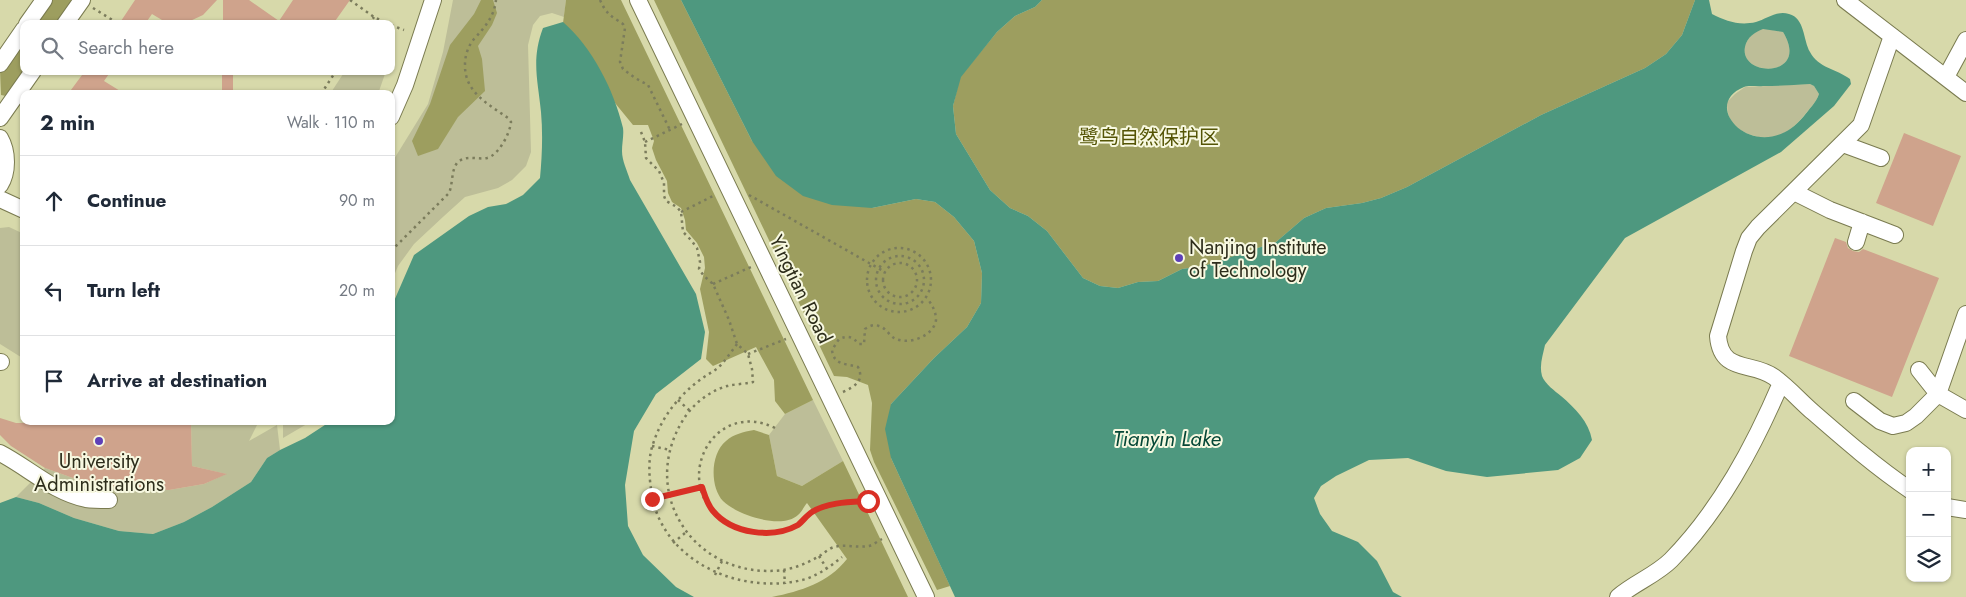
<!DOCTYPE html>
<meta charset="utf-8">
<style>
:root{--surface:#fff;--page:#f2f2f3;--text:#1f2937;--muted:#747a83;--line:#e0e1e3}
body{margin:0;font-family:Jost,"Noto Sans SC",sans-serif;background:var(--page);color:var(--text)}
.controls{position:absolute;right:15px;bottom:15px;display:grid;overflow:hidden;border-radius:10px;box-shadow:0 1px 4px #0004}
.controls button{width:45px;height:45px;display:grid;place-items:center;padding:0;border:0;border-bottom:1px solid var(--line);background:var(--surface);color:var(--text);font:25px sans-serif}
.stop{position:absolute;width:15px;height:15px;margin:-11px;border:4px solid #d93025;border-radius:50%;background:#fff}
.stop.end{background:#d93025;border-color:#fff;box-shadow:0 1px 5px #0008}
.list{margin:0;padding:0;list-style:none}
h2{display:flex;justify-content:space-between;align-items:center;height:65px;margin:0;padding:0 20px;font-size:21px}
h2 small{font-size:16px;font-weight:400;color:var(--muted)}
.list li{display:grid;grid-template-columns:32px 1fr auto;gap:15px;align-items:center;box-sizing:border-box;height:90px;padding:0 20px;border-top:1px solid var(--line)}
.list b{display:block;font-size:19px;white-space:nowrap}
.list em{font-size:16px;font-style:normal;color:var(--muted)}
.icon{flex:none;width:28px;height:28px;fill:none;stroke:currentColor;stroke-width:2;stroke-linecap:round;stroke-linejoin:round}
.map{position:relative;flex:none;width:1966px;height:597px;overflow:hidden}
.search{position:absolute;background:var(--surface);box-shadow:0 1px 4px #0004;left:20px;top:20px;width:375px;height:55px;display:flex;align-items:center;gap:12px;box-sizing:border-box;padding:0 18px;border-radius:10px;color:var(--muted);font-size:19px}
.panel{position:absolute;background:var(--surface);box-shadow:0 1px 4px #0004;left:20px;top:90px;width:375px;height:335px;border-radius:10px}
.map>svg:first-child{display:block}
.green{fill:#bdbe98}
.forest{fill:#9d9e5f}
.water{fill:#4e987f;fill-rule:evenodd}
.building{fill:#cfa38c}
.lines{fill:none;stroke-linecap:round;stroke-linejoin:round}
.minor-casing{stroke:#7a7b50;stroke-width:18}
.path{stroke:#7b7c5c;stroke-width:2.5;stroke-dasharray:2.5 4;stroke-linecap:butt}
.minor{stroke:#fff;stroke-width:16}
.route{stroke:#d93025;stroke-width:6}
.poi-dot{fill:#5e40b8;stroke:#f7f8e0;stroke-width:2}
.labels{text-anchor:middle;stroke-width:4;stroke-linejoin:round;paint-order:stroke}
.park-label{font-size:20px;fill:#545405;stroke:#f7f8e0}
.poi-label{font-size:20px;fill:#2d2d1b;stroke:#f7f8e0;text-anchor:start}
.street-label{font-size:20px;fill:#2d2d1b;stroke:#f7f8e0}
.water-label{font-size:21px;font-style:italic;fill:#054736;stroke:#f7f8e0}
</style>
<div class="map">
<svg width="1966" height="597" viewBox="0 0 1966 597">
<rect width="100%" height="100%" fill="#d7d9aa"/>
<path class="green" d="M453,0H566L564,17L552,13L540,16L533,25L528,45L531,152L526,166L512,180L498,188L465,197L444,216L414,244L398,266L391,283V164L428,104L443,52Z
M1763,28L1783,32C1811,78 1739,78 1745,47C1747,37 1755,32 1763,28Z
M345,71H386L378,94H330Z
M1810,84L1814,86L1819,94C1816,102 1811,107 1806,113C1788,136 1769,145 1742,131C1730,124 1727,115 1727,102L1735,94L1745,87Z
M9,227L24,234V359L0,344V228Z
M813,400L843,461L802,486L777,476L769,435L785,414Z
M191,421H259L249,441L277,425L280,450L267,458L251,482L212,507L184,522L153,534L119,531L74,518L39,503L16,497L45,468L84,482L127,488L169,490L204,484L226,474L192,466Z
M283,421H312L283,438Z"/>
<path class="forest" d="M49,0H74L60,24H32Z
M481,0H493L497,13L492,25L478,46L482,59L485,91L458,117L438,149L418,156L412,141L430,104L450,45L474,14Z
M566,0H621L813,400L785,414L775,401L774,380L756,347L713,366L706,359L709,332L700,289L705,268L704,257L697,243L686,230L685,220L681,208L672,202L668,193L667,181L656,160L652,148L654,141L648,125H633L615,103L563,23Z
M654,0H681L752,141L872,208L916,199L935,202L954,217L974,241L982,273L981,303L967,327L934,358L891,404V458L950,586L937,590L874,462L870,450L872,403L868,385L847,377L834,376Z
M1042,0H1695L1682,35L1666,54L1645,68L1541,115L1407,187L1381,198L1362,203L1326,208L1304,218L1276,242L1204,266L1182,269L1158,281L1138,282L1118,288L1100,286L1083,278L1047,231L1028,216L1010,208L990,190L956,134L953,106L960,77L997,32L1015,16L1035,7Z
M24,36V71L6,96L1,95L0,70Z
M754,430L769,435L777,476L802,486L843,461L908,597H772C801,591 828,583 847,559L807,503C804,506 802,512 798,515C782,530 737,515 723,501C710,487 710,454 726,441C734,434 743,432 754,430Z"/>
<path class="water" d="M681,0H1042L1035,7L1015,16L997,32L961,77L953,106L956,134L990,190L1010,208L1028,216L1047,231L1083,278L1100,286L1118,288L1138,282L1158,281L1182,269L1204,266L1276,242L1304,218L1326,208L1362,203L1381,198L1407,187L1541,115L1645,68L1666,54L1682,35L1695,0H1709L1712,14C1726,21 1739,26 1756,22C1766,19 1777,10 1789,14C1805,18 1803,40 1810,52C1818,68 1837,69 1850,79L1851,84L1834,106L1781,152L1625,238L1545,345C1543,355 1539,365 1542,376C1545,384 1555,391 1561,396C1575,408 1589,422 1592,440L1580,458L1558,470L1487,477L1446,471L1408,458L1369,460L1336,476L1321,486L1314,498L1320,514L1332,531L1358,542L1377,561L1393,592L1402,597H955L891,458L885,429L891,404L934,358L967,327L981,303L982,273L974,241L954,217L935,202L916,199L872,208L832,205L803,196L776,176L752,141ZM1763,29L1783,32C1811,78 1739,78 1745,47C1747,37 1755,32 1763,29ZM1810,84L1814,86L1819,94C1816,103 1809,109 1804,116C1760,170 1696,106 1744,87C1749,85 1758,87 1763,86C1779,86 1794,85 1810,84Z
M563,22C592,47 614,90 623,128C624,135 622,143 622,151C622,161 627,170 630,180L696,294L705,332L701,359L656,394L634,431L625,485L628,526L643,555L676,587L694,597H0V503L16,497L39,503L74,518L119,531L153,534L184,522L212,507L251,482L267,458L280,450L305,438L331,421H391V308L414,255L469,216L488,207L506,204L523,195L540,178C542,157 543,134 541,112C538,80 531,60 543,28Z"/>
<path class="building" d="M135,0H217L203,15L190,21L175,23L162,20L152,14L145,24H119Z
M223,0H249L279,21L293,0H350L333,24H223Z
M85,71H111L104,81L125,94H68Z
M222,71H233V94H222Z
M1904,133L1961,156L1933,226L1876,203Z
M1835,238L1846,242L1848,248L1853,251L1859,252L1863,249L1939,278L1892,397L1789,356Z
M0,418L16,423L191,421L192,466L227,474L204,484L169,490L127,488L84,482L45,468L11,446L0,435Z"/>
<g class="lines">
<defs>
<path id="minor" d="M638,0L926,597
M1845,0L1966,93
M27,24L44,0
M65,24L82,0
M1892,36L1861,125L1758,227L1749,238L1744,251L1718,336C1721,374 1752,361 1774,377C1789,388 1801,402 1814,413C1845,440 1876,467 1910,490
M0,64L24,29
M1946,77L1966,40
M391,117L405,85L433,0
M0,118L33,71
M0,138C8,152 8,172 0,185
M1843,144L1881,158
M1794,192L1830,210L1895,235
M0,199L24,210
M1856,242L1862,222
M0,362H1
M1919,370L1938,394L1966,410
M1854,401L1880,421L1893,426L1906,423L1916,416L1938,394L1966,314
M0,453C29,468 53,492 86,499C93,500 101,500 109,500
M1947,507L1966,510
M1618,597C1634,583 1656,575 1671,560C1720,510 1754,446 1781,383"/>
</defs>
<use href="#minor" class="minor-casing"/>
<path class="path" d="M350,0L374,17L389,24
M600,0C607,15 610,15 623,24L625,28L620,62L623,69L635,78L648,85L670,130
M93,8L119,24
M369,24L374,17
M391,25L404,30
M321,94L336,71
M641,132L645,142L646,158L659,171L664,183V196L666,201L677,207L681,212L683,232L691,240L697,248L700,262L699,269L704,276L713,284L729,320L737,344L748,354L752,369L753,382C745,384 735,384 727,386C709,391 692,405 683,420C637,495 697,581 783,570C796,568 810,562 821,555C825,552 830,548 834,547C845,544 858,548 869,546C873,545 878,541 882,539
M645,142L682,124
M749,195L885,272
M681,212L715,195
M867 280a32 32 0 1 1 64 0a32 32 0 1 1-64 0Z
M391,251L449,193C453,184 451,171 457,163C466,154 477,160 487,158C499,155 510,133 511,122L508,118C488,104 464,92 465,64C465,56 468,46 474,39C485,27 494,17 496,0
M876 280a24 24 0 1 1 48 0a24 24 0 1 1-48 0Z
M883 280a17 17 0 1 1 34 0a17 17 0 1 1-34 0Z
M713,284L751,267
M737,344C731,352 725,361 718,368C711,373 703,377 696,383C676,399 661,419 653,444C648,458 649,475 651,489C659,561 741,597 806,579C820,574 831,566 842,557
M748,354L786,339
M843,392C854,387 865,381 858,367C846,363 834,366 832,350L839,339C848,335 853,337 859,344H864L865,329C869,326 874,324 879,326C886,328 889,335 894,338C908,346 934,336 936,320C936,311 932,305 927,298
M678,400L689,410
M775,428C718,400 676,470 713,512C733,534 773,540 798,524C804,521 807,515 812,512C827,503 848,502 864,502
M652,446L670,450
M652,499L701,487
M673,543L685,533
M819,556L827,569
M784,570L785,584
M715,575L722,561"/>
<use href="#minor" class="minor"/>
</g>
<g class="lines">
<path class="route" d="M652,499L702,487C705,496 707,504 713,511C732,534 773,539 798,525C803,521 807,515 812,512C828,502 851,502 868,501"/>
</g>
<g class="poi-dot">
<circle cx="1179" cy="258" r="5"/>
<circle cx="99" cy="441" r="5"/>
</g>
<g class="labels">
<g class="park-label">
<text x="1149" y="144">鹭鸟自然保护区</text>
</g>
<g class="poi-label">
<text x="1189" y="254">Nanjing Institute<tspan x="1189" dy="23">of Technology</tspan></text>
<text x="99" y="468" text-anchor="middle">University<tspan x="99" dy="23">Administrations</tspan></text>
</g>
<g class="street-label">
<text transform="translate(801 289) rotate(64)" y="7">Yingtian Road</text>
</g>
<g class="water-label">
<text x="1167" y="446">Tianyin Lake</text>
</g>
</g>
</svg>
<div class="controls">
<button>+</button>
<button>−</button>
<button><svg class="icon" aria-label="layers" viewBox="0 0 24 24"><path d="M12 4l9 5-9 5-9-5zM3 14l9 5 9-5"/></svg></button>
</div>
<div class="stop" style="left:868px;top:501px"></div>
<div class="stop end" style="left:652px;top:499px"></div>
<div class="search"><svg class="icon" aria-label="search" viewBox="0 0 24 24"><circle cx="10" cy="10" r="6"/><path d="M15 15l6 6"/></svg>Search here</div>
<section class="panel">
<h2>2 min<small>Walk · 110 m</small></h2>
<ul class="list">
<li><svg class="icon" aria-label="ahead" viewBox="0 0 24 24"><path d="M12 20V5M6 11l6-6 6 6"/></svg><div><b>Continue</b></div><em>90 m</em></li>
<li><svg class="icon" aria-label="left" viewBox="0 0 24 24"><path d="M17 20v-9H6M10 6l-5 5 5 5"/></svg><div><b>Turn left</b></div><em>20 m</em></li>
<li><svg class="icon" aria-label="arrive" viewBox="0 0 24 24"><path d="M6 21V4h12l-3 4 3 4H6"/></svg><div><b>Arrive at destination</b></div></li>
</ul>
</section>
</div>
